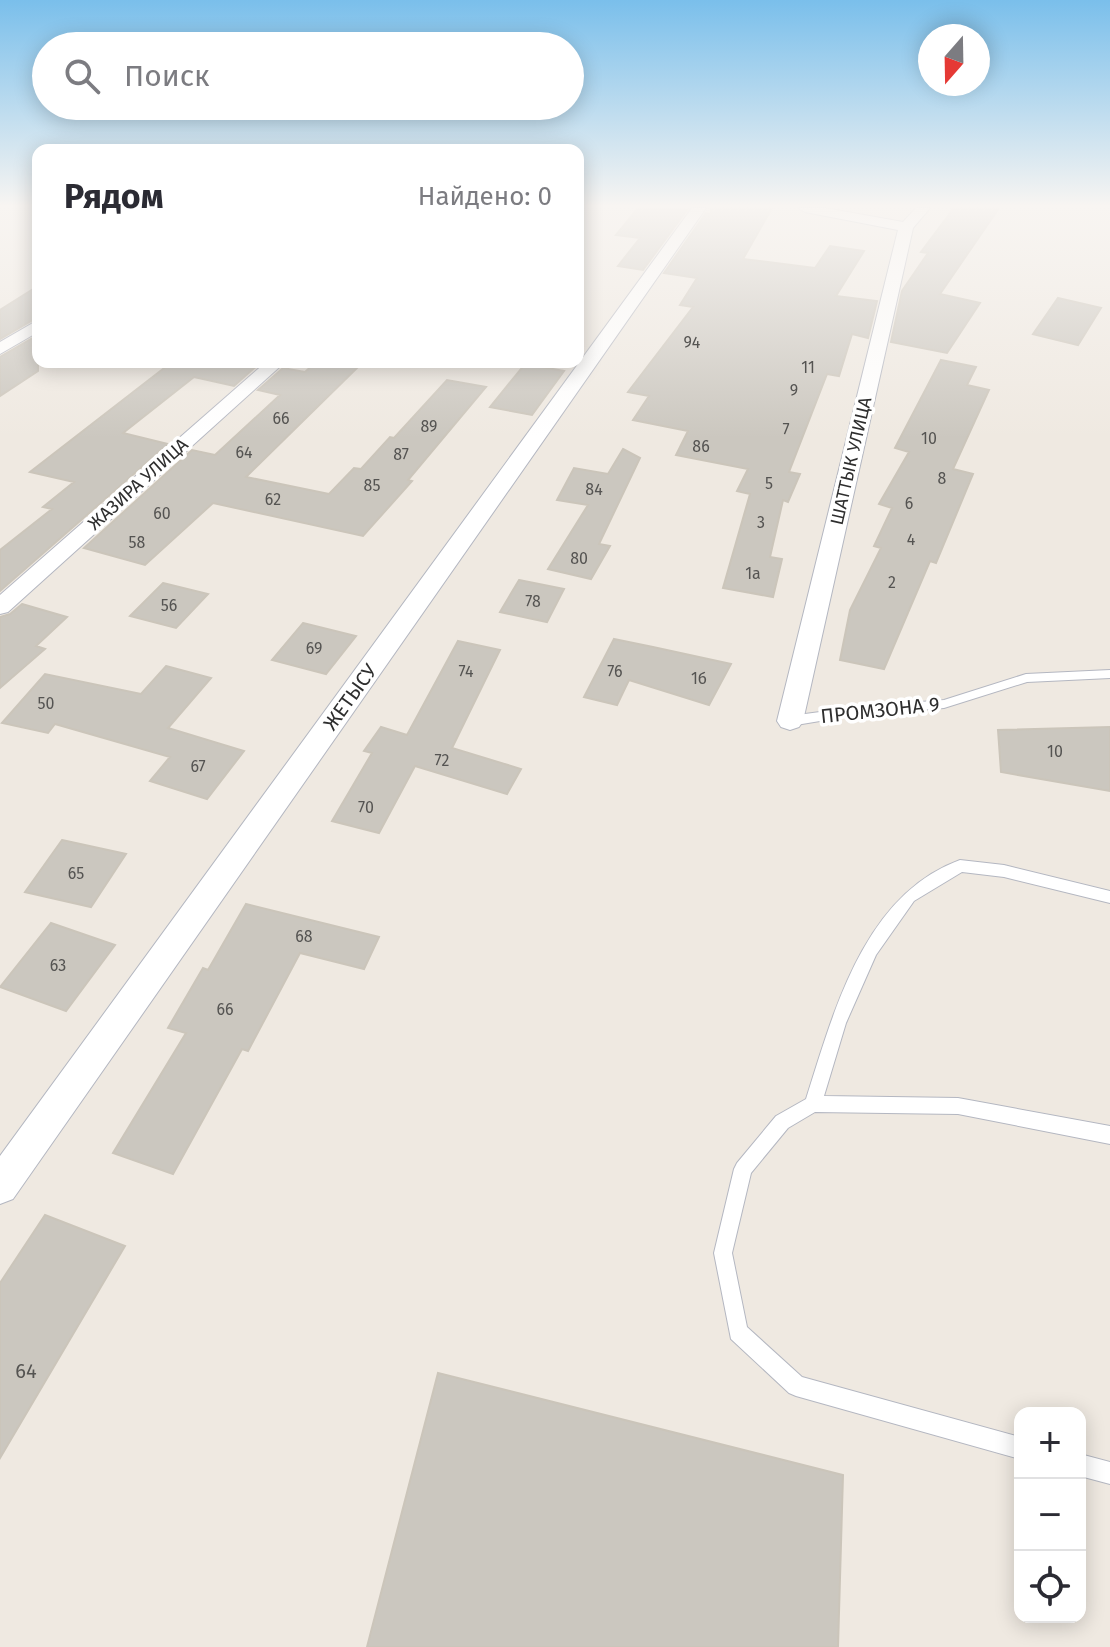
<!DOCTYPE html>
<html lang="ru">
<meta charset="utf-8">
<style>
:root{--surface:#fff;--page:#f7f7f7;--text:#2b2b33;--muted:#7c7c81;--line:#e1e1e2}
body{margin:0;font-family:"Fira Sans",sans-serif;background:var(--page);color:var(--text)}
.controls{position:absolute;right:24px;bottom:24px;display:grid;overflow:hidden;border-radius:16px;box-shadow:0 4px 20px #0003}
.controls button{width:72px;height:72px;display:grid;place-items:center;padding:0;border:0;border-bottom:2px solid var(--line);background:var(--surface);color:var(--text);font:40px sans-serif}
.compass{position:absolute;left:918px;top:24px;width:72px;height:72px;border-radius:50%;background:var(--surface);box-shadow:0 4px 20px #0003;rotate:200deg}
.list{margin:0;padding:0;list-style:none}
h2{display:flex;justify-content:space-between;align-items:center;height:104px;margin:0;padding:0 32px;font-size:34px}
h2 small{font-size:26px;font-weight:400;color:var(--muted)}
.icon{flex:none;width:44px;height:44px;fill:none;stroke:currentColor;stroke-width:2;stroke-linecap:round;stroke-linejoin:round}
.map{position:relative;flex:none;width:1110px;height:1647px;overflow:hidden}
.search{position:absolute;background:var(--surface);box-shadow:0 4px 20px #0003;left:32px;top:32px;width:552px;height:88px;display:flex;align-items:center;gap:20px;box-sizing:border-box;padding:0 28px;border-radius:44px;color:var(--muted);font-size:30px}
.panel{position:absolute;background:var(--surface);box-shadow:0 4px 20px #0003;left:32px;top:144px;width:552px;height:224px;border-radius:16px}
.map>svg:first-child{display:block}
.building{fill:#cbc7bf;stroke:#cbc5ba;stroke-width:2}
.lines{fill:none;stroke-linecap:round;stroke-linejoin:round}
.lane-casing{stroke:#b4b7c1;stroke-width:2}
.street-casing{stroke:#b4b7c1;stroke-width:2}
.lane{fill:#fff;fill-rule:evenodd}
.street{fill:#fff;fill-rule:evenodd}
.labels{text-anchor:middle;stroke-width:7;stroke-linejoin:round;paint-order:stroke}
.number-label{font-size:16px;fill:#555452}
.far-street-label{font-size:18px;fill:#2e2e2e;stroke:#fff}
.street-label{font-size:20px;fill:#2e2e2e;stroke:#fff}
.near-number-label{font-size:20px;fill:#555452}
</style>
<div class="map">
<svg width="1110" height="1647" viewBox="0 0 1110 1647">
<rect width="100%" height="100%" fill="#efe9e1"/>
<path class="building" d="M638,208L687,210L643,270L618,266L640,238L616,235Z
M711,208H772L743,259L815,268L830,246L864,251L836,296L877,301L868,338L852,334L839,376L827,374L789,472L800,474L788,502L783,500L770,557L782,559L773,597L723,588L750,494L737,491L748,469L676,455L688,431L633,420L649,396L628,392L693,307L680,305L697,278L664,273L706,213L711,214Z
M954,208H999L940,294L980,303L947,353L891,342L902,291L928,253L921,252Z
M38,286V317L0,339V310Z
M1058,298L1101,308L1078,345L1033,334Z
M38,335V371L0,396V357Z
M941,360L976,367L967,385L989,390L953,469L973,474L936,563L930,561L884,669L840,660L850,610L881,548L874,546L892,508L879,504L909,452L895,448Z
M172,362L260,363L234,386L194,377L123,433L168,444L0,591V550L52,509L43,507L74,482L30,472Z
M316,362L358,367L246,477L329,494L354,468L361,469L390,437L394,438L447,380L486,387L408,480L412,481L363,536L213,503L145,565L84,548L192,450L215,455L280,395L258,390L283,368L305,372Z
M525,364L564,371L532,415L490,407Z
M623,449L640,458L599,544L610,546L591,579L548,569L588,505L557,500L574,468L608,474Z
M519,580L564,589L547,622L500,612Z
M163,583L208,594L176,628L130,616Z
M22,604L67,617L36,646L45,649L0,688V617L10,614Z
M303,623L356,636L326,674L272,660Z
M614,639L653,647L731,664L709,705L629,680L617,705L584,697Z
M458,641L500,650L452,748L521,769L507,794L415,766L379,833L332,821L372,753L364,751L381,727L407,735Z
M166,666L211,678L168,728L244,751L207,799L150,781L170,757L55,724L48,733L2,723L45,674L141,694Z
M1110,727V791L1001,772L998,730Z
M62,840L126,854L91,907L25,892Z
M246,904L379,937L364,969L300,953L248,1051L242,1049L173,1174L113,1153L186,1033L168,1028L203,968L208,970Z
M51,923L115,945L66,1011L0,987Z
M45,1215L125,1246L0,1458V1283Z
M438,1373L843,1475L838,1647H367Z"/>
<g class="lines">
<defs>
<path id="lane" d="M1110,670V678L1027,682L944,708L850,716L790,726L784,721L790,716L850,708L944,700L1026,674Z
M960,860L1004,865L1110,891V903L1004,877L962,872L914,901L876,955L846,1023L824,1096L958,1098L1110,1126V1144L958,1114L815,1112L788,1128L751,1173L732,1253L747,1327L802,1377L1020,1437V1459L796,1396L789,1393L731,1339L714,1253L734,1169L737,1163L776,1116L806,1099C834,1011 864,895 960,860Z
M1080,1454L1110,1462V1484L1080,1476Z"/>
<path id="street" d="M692,208H706L13,1199L0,1204V1156Z
M798,208H825L903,222L916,208H930L913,228L803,721L799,727L790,730L781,727L777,721L898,230L805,212Z
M38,320V332L0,354V342Z
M266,362H285L8,612L0,614V595Z"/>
</defs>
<use href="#lane" class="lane-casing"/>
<use href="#street" class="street-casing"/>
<use href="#lane" class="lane"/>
<use href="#street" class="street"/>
</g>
<linearGradient id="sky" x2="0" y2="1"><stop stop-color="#7abfeb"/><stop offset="0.47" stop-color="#f8f5f2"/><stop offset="1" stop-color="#f8f5f2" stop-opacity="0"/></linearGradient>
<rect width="1110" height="438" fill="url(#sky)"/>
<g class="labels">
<g class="number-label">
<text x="692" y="348">94</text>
<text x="808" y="373">11</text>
<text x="794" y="396">9</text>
<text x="281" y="424">66</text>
<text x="429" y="432">89</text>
<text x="786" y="435">7</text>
<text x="929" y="444">10</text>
<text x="701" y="452">86</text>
<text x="244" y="458">64</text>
<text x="401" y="460">87</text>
<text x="942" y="484">8</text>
<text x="769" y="489">5</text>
<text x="372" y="491">85</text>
<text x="594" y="495">84</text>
<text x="273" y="505">62</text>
<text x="909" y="509">6</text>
<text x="162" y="519">60</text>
<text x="761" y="528">3</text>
<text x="911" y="545">4</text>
<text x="137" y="548">58</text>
<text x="579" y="564">80</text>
<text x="753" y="579">1а</text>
<text x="892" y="588">2</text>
<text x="533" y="607">78</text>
<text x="169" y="611">56</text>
<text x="314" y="654">69</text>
<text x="466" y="677">74</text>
<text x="615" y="677">76</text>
<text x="699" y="684">1б</text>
<text x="46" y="709">50</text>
<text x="1055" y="757">10</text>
<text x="442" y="766">72</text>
<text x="198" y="772">67</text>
<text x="366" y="813">70</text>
<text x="76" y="879">65</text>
<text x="304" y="942">68</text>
<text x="58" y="971">63</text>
<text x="225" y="1015">66</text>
</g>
<g class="far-street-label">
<text transform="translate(851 461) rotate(-77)" y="6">ШАТТЫК УЛИЦА</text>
<text transform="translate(138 484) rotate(-42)" y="6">ЖАЗИРА УЛИЦА</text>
</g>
<g class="street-label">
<text transform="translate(350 697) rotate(-54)" y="7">ЖЕТЫСУ</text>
<text transform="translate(880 710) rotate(-6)" y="7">ПРОМЗОНА 9</text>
</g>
<g class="near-number-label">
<text x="26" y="1378">64</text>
</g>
</g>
</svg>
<div class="controls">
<button>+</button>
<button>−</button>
<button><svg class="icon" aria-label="locate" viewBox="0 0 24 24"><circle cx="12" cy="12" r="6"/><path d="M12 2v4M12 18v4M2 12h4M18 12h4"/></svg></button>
</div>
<svg class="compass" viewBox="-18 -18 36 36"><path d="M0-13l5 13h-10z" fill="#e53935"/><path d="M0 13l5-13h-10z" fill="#7c7c81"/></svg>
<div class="search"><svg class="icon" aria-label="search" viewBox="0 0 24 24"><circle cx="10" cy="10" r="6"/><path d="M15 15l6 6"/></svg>Поиск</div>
<section class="panel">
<h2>Рядом<small>Найдено: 0</small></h2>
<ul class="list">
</ul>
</section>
</div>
